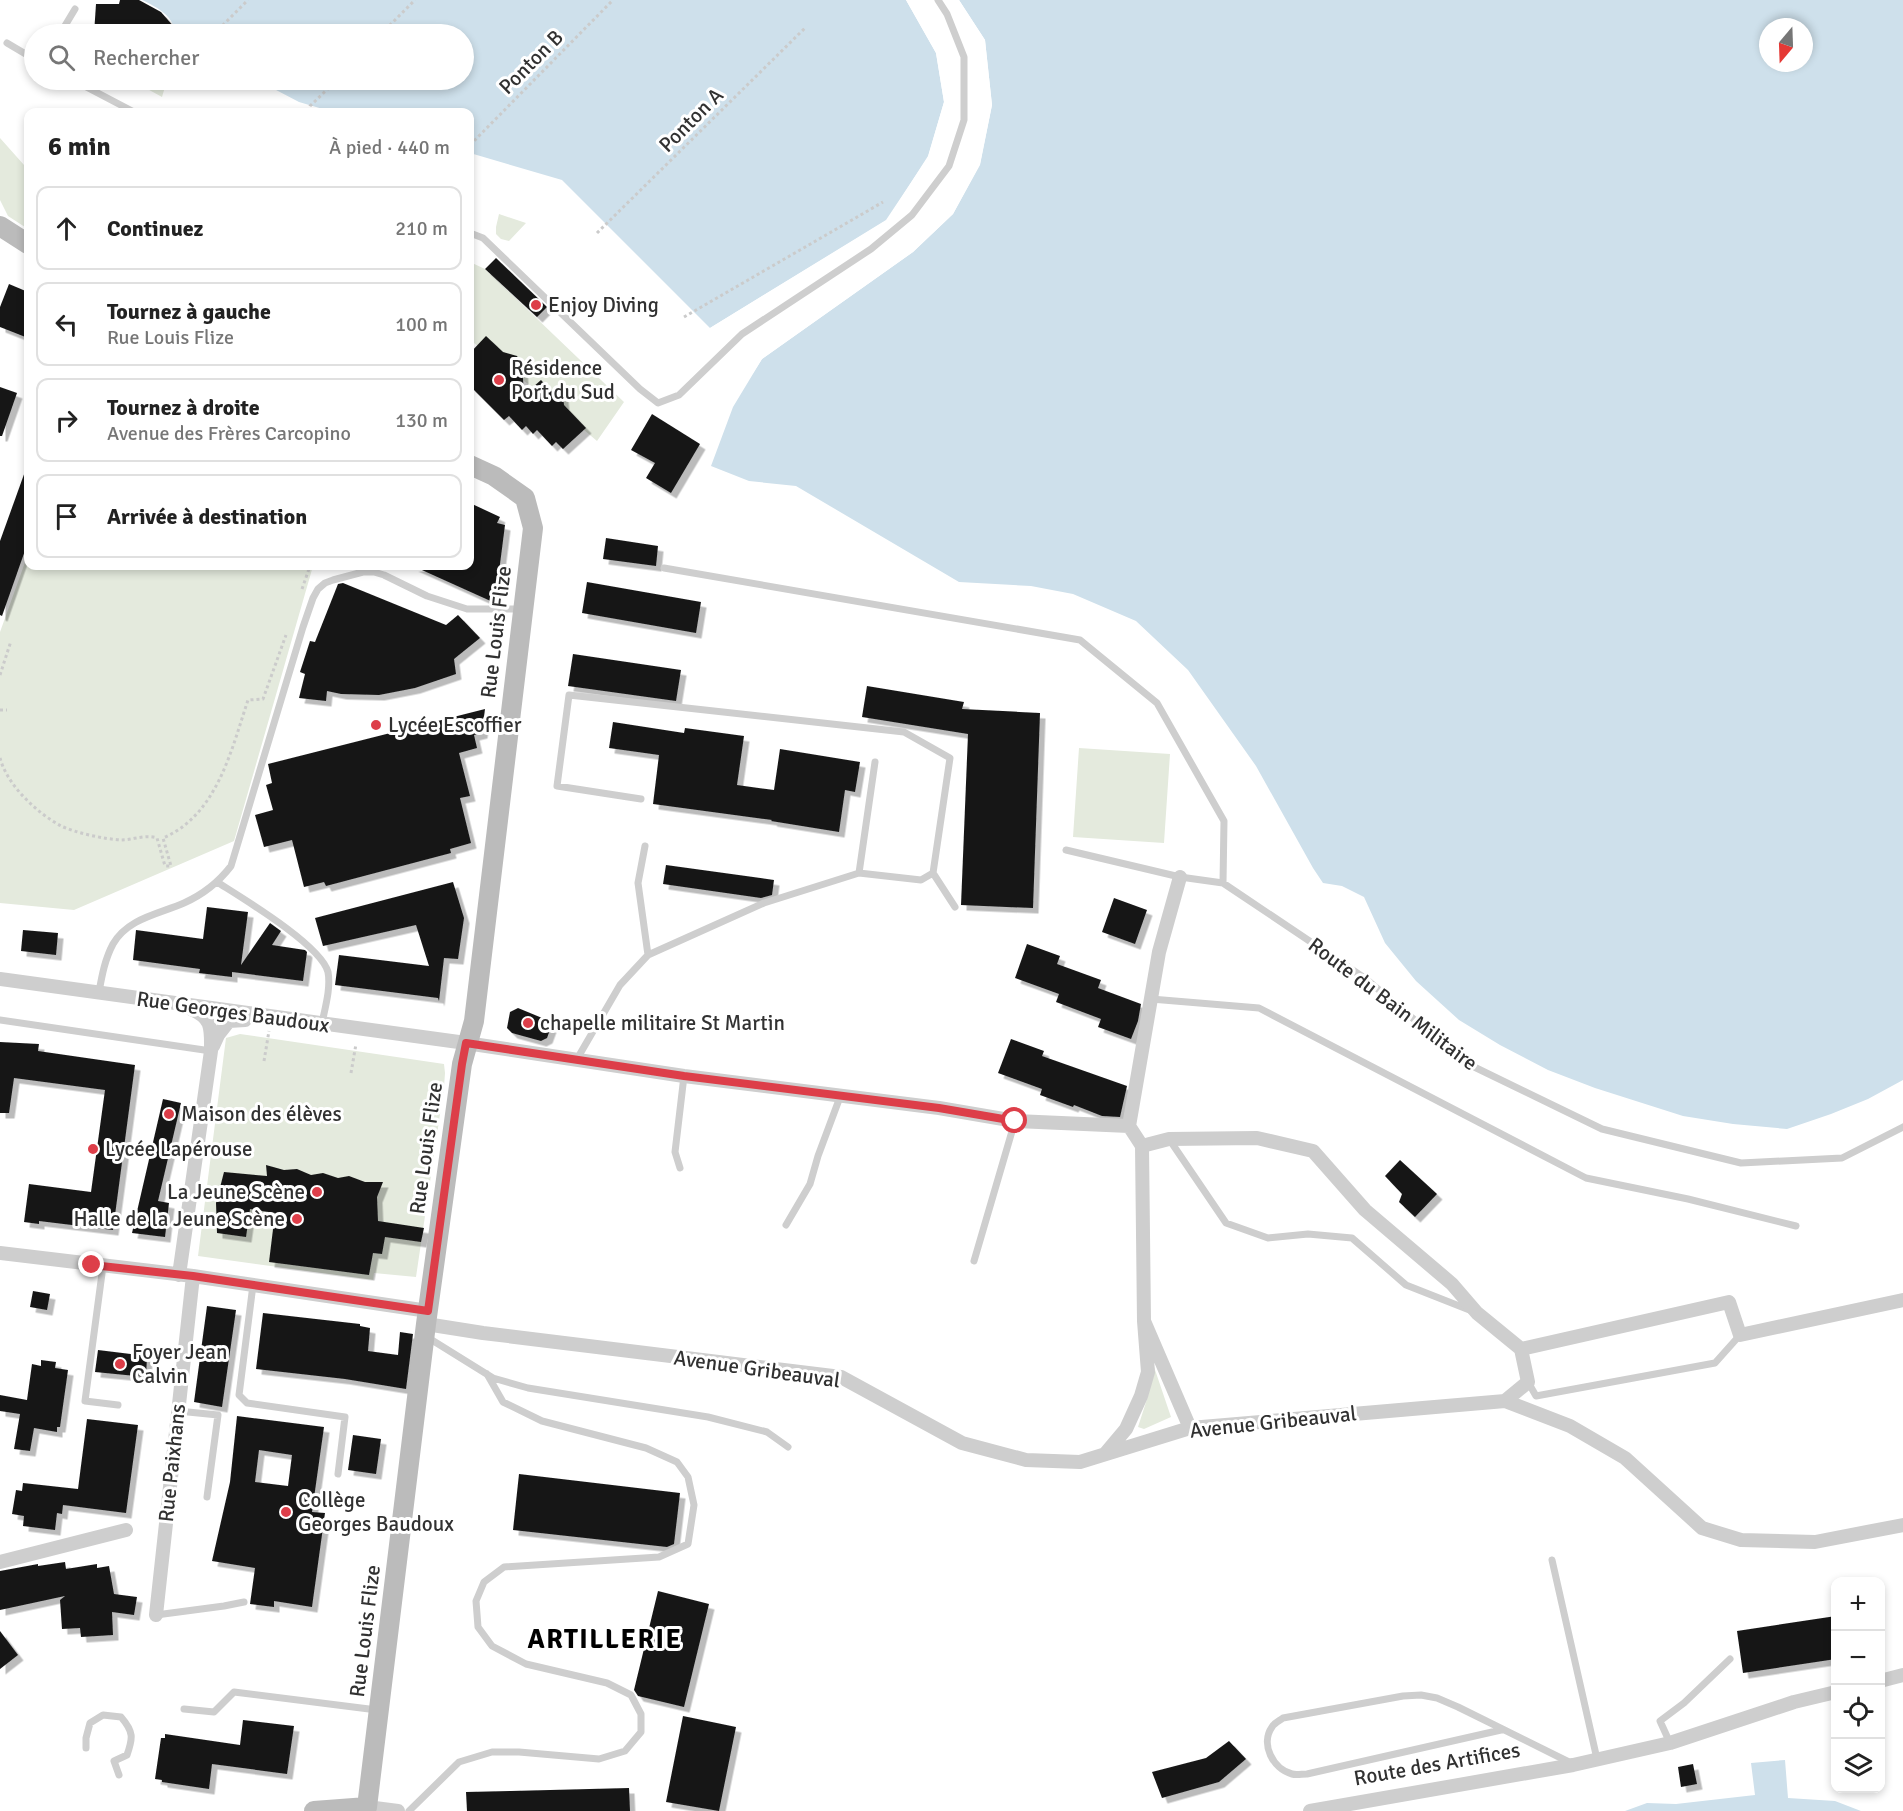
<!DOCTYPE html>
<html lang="fr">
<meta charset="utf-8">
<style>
:root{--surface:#fff;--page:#f2f2f2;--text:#222;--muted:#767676;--line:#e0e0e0}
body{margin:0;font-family:Signika,sans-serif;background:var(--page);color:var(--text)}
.controls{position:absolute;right:18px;bottom:18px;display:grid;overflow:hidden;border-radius:12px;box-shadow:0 3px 9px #0003}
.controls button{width:54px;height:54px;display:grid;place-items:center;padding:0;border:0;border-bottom:2px solid var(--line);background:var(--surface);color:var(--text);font:30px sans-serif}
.compass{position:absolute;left:1759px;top:18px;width:54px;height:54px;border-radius:50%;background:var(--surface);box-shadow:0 3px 9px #0003;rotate:199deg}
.stop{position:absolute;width:18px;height:18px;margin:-14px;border:4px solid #dd3e49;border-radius:50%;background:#fff}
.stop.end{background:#dd3e49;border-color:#fff;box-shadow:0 2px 6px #0008}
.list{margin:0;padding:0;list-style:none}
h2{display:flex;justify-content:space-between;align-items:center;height:78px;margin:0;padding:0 24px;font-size:26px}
h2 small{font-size:20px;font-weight:400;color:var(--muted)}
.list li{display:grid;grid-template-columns:39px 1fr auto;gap:18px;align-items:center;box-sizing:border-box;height:84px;margin:0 12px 12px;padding:0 12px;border:2px solid var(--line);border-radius:12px}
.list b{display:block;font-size:22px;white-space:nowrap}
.list p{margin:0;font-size:20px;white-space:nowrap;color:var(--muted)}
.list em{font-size:20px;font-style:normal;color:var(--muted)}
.icon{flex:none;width:33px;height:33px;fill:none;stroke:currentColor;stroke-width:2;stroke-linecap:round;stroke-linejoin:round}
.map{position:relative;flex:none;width:1903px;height:1811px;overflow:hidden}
.search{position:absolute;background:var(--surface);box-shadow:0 3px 9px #0003;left:24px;top:24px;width:450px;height:66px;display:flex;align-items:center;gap:15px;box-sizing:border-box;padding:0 21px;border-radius:33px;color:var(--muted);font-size:22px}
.panel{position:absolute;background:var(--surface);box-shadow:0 3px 9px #0003;left:24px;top:108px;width:450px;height:462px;border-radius:12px}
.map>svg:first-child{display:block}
.green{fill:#e4eadd}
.water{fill:#cee0eb;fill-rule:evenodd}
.pier{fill:#fff}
.building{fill:#181818;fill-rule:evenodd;filter:url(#shadow)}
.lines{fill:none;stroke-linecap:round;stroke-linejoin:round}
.path{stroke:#cbcbcb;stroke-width:3;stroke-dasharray:3 3;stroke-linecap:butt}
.lane{stroke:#cecece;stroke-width:7}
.street{stroke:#cecece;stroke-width:14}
.secondary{stroke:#bbb;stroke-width:20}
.route{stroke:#dd3e49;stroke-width:8}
.poi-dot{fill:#dd3e49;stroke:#fff;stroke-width:2}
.labels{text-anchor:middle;stroke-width:6;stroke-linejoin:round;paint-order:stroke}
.street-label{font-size:21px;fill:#313131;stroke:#fff}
.poi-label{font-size:21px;fill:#313131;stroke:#fff;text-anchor:start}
.district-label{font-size:27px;font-weight:bold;letter-spacing:1.5px;fill:#000;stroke:#fff}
</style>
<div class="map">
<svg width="1903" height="1811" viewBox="0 0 1903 1811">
<defs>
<filter id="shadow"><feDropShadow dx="5.5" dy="5.5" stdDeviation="0" flood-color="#0004"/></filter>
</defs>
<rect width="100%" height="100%" fill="#fff"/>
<path class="green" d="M131,80H167L162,97Z
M0,138L24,165L28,167V229L8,216L0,200Z
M499,214L526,223L509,241L501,239L496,234V227Z
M470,262L485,269L624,402L597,441L584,430L585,427L470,340Z
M28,554V566H313L234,841L74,910L0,903V632Z
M1079,748L1170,754L1164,843L1073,837Z
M240,1034L444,1064L445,1073L444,1087L416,1277L374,1273L373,1280L198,1256L226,1038Z
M1151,1358L1171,1417L1144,1429L1138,1427L1148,1396Z"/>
<path class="water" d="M142,0H906L936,53L944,102L928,156L887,220L710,328L562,180L470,153V112H333L299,102L257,80H464V34H175C175,17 157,7 142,0Z
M959,0H1903V1080L1868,1099L1831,1114L1787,1129L1733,1124L1683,1116L1595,1088L1548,1070L1500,1045L1459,1020L1416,981L1385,943L1364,897L1342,886L1323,883L1313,868L1256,766L1188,670L1136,621L1073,594L1031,586L959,582L796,486L749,481L711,466L733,407L762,359L913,252L953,214L980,165L992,105L985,40ZM1768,27H1804V63H1768Z
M1785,1760L1788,1798L1835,1801L1861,1811H1625L1647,1803L1676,1804L1755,1795L1751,1763Z"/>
<path class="pier" d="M906,0H909L938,52L946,102L931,158L888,222L712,331L710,328L886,220L928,157L944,102L936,53Z
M956,0H959L985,40L992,105L980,164L953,214L913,252L762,359L753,373L751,371L760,357L911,250L951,212L977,163L989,105L982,41Z"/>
<path class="building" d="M120,0H139L161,12L174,27L166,34H94L96,4H119Z
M496,258L547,307L537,317L485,269Z
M9,284L28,292V338L0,327V307Z
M486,336L503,352L517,356L522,364L524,395L541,380L554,394L563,396L564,405L586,428L563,449L556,442L552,446L537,430L533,434L526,426L522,430L509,416L504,420L470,386V353Z
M0,387L17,393L2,436H0Z
M652,414L700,444L671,493L646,478L655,463L631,450Z
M27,466L28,467V542L2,616L0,615V541Z
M470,503L500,517L497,523L505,525L495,603L413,566H470Z
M606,538L658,546L656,566L603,559Z
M587,582L701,602L696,633L582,613Z
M343,583L446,625L458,615L480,638L454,659L456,674L415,688L379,695L341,694L327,691L326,701L299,698L305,674L300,672L310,641L315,642L338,584Z
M573,654L681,670L676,701L568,686Z
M867,686L964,702L962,709L1040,713L1033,908L961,905L968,734L862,717Z
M485,709L482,733L474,735L477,748L459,753L470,796L460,798L471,843L450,849L451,853L326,886L324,882L304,887L292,840L264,847L255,815L273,810L266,785L272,783L268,764Z
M613,722L684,733L685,728L744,736L737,785L774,790L780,749L860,762L855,792L845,790L839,832L771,821L772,820L653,804L659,755L609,748Z
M666,865L774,880L772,895L761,898L663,884Z
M453,882L464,918L458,959L444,958L439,1001L438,998L335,985L339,955L429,966L416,925L323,946L315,918Z
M1114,898L1147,910L1135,944L1102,932Z
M207,907L248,912L241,965L270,923L281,931L272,945L305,950L307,952L303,981L232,972V977L199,973L200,969L133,960L136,930L203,939Z
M23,930L58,933L56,955L21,951Z
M1027,944L1060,956L1057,964L1101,980L1098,988L1141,1004L1138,1021L1131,1039L1098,1027L1101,1019L1056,1002L1059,994L1015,978Z
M518,1008L547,1020L551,1027L547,1038L541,1041L512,1033L507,1028L510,1012Z
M1011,1039L1044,1051L1042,1056L1127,1086L1120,1117L1102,1116L1074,1105L1073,1107L1040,1095L1042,1089L998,1073Z
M0,1042L39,1044L38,1051L135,1065L113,1230L39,1221V1224L24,1222L29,1184L91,1192L105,1090L14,1078L9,1113H0Z
M163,1099L181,1103L158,1201L169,1203L165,1237L132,1233Z
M1400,1160L1437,1194L1415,1217L1399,1202L1402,1194L1385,1176Z
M266,1165L284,1170L297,1169L311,1175L323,1173L338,1178L349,1176L365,1182H383L377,1197L378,1221L424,1228L421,1242L385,1237L382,1254L373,1253L369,1275L269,1262L275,1213L250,1209L246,1237L217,1233L216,1203L224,1172L267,1176Z
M33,1291L50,1294L47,1310L30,1307Z
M207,1306L236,1310L222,1407L194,1402Z
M263,1313L360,1324V1326L370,1328L368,1351L398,1355L400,1332L413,1334L406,1389L345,1379L256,1369Z
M98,1350L147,1356L146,1377L95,1372Z
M41,1360L56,1362L55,1368L68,1370L60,1427H57V1432L34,1428L30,1451L14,1449L20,1414L0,1411V1395L27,1400L32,1364L41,1366Z
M237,1416L324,1427L312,1512L325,1513L312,1607L274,1601V1607L250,1604L255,1568L212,1561L230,1482ZM259,1450L292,1455L288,1486L255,1482Z
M87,1419L138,1425L126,1513L63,1505L62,1514L57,1513L55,1530L23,1526L24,1516L12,1514L16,1490L22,1491L23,1483L78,1489Z
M353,1435L381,1439L376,1474L348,1470Z
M519,1474L680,1493L674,1544L667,1547L513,1530Z
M65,1562L66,1569L97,1564V1568L109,1566L114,1594L137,1597L134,1615L112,1612L113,1635L81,1637L80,1628L62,1629L60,1600L65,1596L0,1610V1571L38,1564V1566Z
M658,1591L709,1604L684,1707L638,1696L634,1690Z
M1836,1616V1659L1743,1673L1737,1631Z
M0,1631L18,1655L0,1669Z
M683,1716L736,1727L719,1811L666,1802Z
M243,1720L294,1726L287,1774L212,1764L209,1789L162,1782V1780L155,1779L161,1738H165V1734L240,1745Z
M1229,1741L1246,1759L1219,1782L1162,1798L1152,1772L1206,1758Z
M1693,1764L1697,1784L1681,1787L1678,1767Z
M629,1788L630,1811H467L466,1792Z"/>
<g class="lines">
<path class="path" d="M214,34L248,0
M381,34L415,0
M308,112L310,106L337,80
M470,145L613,0
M597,233L805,28
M684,317L883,202
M302,589L310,566
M0,675L11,641
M0,710H7
M0,758C7,785 37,813 61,826C76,833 104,839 121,840C133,840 145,834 157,838L165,866H171L163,838C217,815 231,751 248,700L263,699L286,635
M264,1061L269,1031
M351,1073L356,1044"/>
<path class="lane" d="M60,34L75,9
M7,43L34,59
M73,80L134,112
M470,233L483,238L640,389L658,403L679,395L742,334L871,249L912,215L949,166L964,120V57L947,14L938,0
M664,568L1080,640L1157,703L1224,821L1223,883
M641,799L557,786L569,695L904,732L950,758L933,873
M645,846L638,883L648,955
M1066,850L1180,877L1223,883L1366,979L1466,1063L1602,1129L1741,1163L1842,1158L1903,1127
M859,873L875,762
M217,882C242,898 321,945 328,972C331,988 325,1008 322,1023
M99,992C102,975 105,959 113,944C128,918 159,914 184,903C204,894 218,883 231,866L303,627L313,598L318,589L325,583L333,580L363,572H374L384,575L427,596L467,609H521
M1151,999L1259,1008L1586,1178L1688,1199L1796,1226
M0,1020L211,1051
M577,1059L620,985L648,955L764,903L859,873L921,880L933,873L955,907
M1169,1139L1226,1223L1268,1238L1308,1234L1352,1238L1406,1285L1472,1311
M680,1168L675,1152L684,1076
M786,1225L810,1184L818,1156L840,1097
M974,1261L1015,1121
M103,1266L85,1401L118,1405
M253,1285L239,1395L247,1403L345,1417L338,1474
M427,1337L493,1378L528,1388L708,1417L767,1432L788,1447
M1528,1382L1536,1396L1715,1363L1740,1335
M178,1411L218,1415L207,1497
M1552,1560L1597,1759
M156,1615L224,1606L244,1602
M184,1709L214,1712L234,1692L377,1710
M1501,1730L1307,1774C1302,1774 1296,1775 1292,1774C1273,1769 1260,1744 1272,1727C1274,1723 1279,1721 1283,1718L1403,1696L1421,1695L1437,1698L1458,1707L1571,1763
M1670,1743L1660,1721L1684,1703L1730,1659
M86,1748V1738L90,1723L103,1715L121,1717C134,1732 133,1738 127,1755L114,1761L119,1775
M409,1811L459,1762L492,1752H519L599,1759L625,1751L641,1732V1714L631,1695L607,1683L526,1664L492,1646L478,1627L476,1601L484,1582L504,1567L659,1557L688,1544L694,1505L688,1477L677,1462L646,1448L542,1421L503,1402L487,1374"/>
<path class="street" d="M0,979L466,1043L684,1076L939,1108L1015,1121L1129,1126
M213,1046L218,1035L229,1021L245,1020
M1142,1146L1169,1139L1257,1138L1313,1151L1365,1210L1452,1284L1477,1313L1521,1349
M0,1253L193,1276L428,1311
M179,1275L211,1051C211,1029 213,1018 191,1009
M1144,1321L1142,1146L1129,1126L1159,952L1180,877
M426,1324L483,1333L841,1377L962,1443L1026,1460L1080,1462L1190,1428L1505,1401L1528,1382L1521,1349L1729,1302L1740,1335L1903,1300
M1505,1401L1570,1426L1625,1458L1702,1528L1741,1540L1815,1542L1903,1525
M1105,1454L1126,1429L1141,1396L1148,1372L1144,1321L1190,1428
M0,1562L126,1530
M156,1615L193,1276
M1880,1681L1903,1675
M367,1807L398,1811
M1310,1811L1573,1765L1670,1743L1794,1702L1836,1692"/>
<path class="secondary" d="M0,226L28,244
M314,1811L367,1807L426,1324L462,1064L474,1021L533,528L525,498L494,476L470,465"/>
</g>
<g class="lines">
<path class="route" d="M92,1265L193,1276L428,1311L462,1064L466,1043L684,1076L939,1108L1015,1121"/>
</g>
<g class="poi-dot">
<circle cx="536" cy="305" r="6"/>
<circle cx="499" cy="380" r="6"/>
<circle cx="376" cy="725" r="6"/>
<circle cx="528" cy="1023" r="6"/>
<circle cx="169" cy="1114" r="6"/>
<circle cx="93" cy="1149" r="6"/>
<circle cx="317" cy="1192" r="6"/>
<circle cx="297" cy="1219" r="6"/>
<circle cx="120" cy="1364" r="6"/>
<circle cx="286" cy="1512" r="6"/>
</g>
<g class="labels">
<g class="street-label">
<text transform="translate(531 62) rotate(-45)" y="7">Ponton B</text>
<text transform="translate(691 120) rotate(-45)" y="7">Ponton A</text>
<text transform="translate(496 632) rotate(-83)" y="7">Rue Louis Flize</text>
<text transform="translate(1393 1004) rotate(37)" y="7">Route du Bain Militaire</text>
<text transform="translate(233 1012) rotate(8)" y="7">Rue Georges Baudoux</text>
<text transform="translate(426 1148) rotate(-82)" y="7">Rue Louis Flize</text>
<text transform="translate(757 1369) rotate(8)" y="7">Avenue Gribeauval</text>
<text transform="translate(1273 1422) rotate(-6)" y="7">Avenue Gribeauval</text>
<text transform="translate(172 1463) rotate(-84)" y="7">Rue Paixhans</text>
<text transform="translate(365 1631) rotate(-83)" y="7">Rue Louis Flize</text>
<text transform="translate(1437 1764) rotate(-10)" y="7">Route des Artifices</text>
</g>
<g class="poi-label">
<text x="548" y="312">Enjoy Diving</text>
<text x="511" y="375">Résidence<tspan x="511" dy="24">Port du Sud</tspan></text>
<text x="388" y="732">Lycée Escoffier</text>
<text x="540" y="1030">chapelle militaire St Martin</text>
<text x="181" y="1121">Maison des élèves</text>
<text x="105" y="1156">Lycée Lapérouse</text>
<text x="305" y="1199" text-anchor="end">La Jeune Scène</text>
<text x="285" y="1226" text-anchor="end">Halle de la Jeune Scène</text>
<text x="132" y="1359">Foyer Jean<tspan x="132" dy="24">Calvin</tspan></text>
<text x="298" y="1507">Collège<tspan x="298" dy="24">Georges Baudoux</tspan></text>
</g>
<g class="district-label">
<text x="605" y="1648">ARTILLERIE</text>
</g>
</g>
</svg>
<div class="controls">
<button>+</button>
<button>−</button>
<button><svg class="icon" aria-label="locate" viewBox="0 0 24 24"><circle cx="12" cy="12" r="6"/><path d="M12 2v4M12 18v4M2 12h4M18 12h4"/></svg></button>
<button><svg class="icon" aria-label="layers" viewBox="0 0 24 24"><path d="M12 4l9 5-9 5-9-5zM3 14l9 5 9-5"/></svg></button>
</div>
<svg class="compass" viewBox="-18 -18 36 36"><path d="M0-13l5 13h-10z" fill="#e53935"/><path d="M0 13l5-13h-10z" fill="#767676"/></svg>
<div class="stop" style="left:1015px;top:1121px"></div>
<div class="stop end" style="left:92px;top:1265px"></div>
<div class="search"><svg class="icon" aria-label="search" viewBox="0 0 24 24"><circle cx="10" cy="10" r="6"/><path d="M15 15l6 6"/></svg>Rechercher</div>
<section class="panel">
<h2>6 min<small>À pied · 440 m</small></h2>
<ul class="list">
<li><svg class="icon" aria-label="ahead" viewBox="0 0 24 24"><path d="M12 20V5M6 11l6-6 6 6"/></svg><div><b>Continuez</b></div><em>210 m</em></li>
<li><svg class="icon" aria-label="left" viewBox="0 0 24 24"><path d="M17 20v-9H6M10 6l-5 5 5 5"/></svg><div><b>Tournez à gauche</b><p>Rue Louis Flize</p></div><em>100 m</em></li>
<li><svg class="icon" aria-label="right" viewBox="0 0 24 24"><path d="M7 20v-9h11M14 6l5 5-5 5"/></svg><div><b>Tournez à droite</b><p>Avenue des Frères Carcopino</p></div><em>130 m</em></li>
<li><svg class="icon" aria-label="arrive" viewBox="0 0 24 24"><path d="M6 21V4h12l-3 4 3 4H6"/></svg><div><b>Arrivée à destination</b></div></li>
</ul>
</section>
</div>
